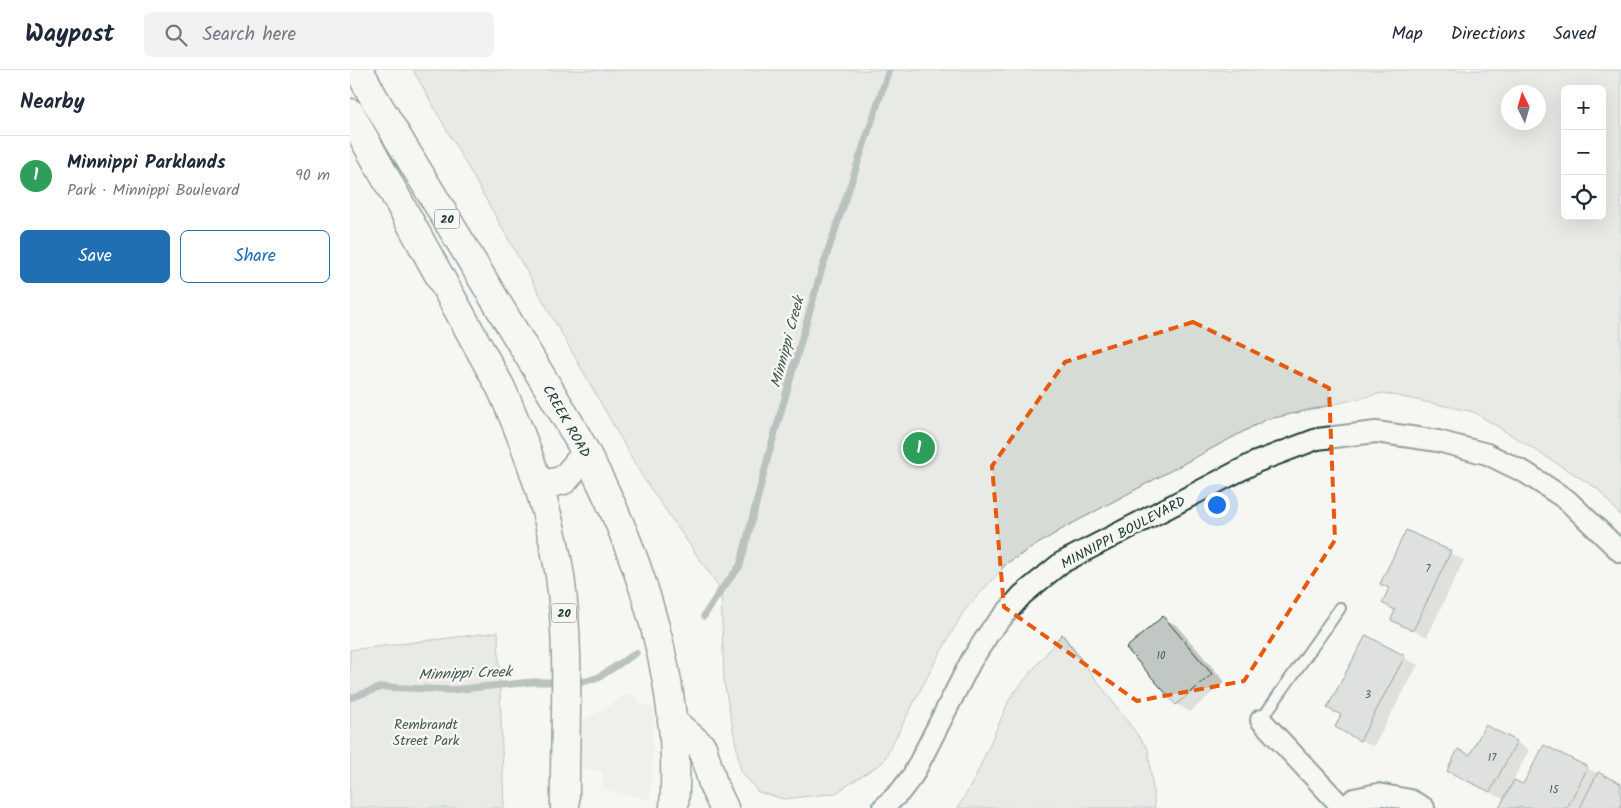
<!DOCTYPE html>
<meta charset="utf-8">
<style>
:root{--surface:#fff;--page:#f2f2f3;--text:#1f2937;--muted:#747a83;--line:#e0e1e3;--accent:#1f6fb2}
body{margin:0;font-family:Kalam,sans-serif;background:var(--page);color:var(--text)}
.controls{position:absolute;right:15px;top:15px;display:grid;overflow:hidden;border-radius:8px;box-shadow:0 5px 20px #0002}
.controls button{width:45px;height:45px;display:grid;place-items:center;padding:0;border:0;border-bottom:1px solid var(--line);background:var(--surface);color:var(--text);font:25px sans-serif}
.compass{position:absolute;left:1151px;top:15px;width:45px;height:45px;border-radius:50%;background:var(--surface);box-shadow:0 5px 20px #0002;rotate:355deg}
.you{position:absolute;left:866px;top:434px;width:18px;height:18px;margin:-12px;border:4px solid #fff;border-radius:50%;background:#1a73e8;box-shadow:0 0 0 8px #1a73e833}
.badge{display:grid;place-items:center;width:32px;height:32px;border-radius:50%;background:var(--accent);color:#fff;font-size:16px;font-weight:700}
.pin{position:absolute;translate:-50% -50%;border:2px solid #fff;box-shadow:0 1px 5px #0006}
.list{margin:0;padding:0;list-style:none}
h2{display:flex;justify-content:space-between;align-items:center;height:65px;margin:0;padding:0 20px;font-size:21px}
h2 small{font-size:16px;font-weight:400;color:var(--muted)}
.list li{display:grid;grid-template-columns:32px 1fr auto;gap:15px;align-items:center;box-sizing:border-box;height:80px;padding:0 20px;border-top:1px solid var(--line)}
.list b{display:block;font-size:19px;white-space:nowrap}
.list p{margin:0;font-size:16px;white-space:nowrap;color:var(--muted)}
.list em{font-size:16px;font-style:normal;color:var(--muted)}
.actions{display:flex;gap:10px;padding:15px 20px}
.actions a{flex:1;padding:11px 0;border:1px solid var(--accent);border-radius:8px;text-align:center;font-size:18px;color:var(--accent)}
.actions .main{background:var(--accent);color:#fff}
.icon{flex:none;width:28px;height:28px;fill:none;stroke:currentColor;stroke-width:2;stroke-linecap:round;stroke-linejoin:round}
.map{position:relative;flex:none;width:1271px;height:738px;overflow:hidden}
header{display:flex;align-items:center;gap:30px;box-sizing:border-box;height:70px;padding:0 25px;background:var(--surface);border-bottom:1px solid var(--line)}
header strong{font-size:24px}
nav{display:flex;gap:28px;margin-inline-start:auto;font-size:18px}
.search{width:350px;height:45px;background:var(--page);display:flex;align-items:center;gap:12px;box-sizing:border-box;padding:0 18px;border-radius:8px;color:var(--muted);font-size:19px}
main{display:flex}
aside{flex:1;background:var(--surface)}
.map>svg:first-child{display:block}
.built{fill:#e6e8e4}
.green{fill:#d6dbd6;stroke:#7a8c85;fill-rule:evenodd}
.shadow{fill:#0003}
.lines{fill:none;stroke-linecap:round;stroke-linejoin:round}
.stream{stroke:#72847d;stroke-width:7}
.building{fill:#c1c8c3;stroke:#1f3d34}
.lane-casing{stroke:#1f3d34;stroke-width:14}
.street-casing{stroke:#1f3d34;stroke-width:24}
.primary-casing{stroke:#1f3d34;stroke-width:31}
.lane{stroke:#f6f6f2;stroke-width:10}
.street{stroke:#f6f6f2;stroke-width:20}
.primary{stroke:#f6f6f2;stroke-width:28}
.marked{fill:none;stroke:#e8590c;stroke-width:4;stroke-dasharray:10 6;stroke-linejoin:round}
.labels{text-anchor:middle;stroke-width:5;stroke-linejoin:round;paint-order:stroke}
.number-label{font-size:11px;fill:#486058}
.shield{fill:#f6f6f2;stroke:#60746d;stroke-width:1}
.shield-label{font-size:12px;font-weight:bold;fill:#1f3d34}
.street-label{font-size:14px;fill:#1f3d34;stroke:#f6f6f2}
.park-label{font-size:14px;fill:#445d54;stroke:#f6f6f2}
.water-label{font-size:15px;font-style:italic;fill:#425a52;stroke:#f6f6f2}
</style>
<header>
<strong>Waypost</strong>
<div class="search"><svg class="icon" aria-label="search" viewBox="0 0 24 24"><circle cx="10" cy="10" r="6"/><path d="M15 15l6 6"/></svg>Search here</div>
<nav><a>Map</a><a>Directions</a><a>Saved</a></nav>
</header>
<main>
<aside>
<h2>Nearby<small></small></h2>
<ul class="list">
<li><span class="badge" style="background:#2e9e5b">1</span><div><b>Minnippi Parklands</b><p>Park · Minnippi Boulevard</p></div><em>90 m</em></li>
</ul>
<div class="actions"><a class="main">Save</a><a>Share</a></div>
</aside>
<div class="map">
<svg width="1271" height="738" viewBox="0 0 1271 738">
<rect width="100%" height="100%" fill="#f6f6f2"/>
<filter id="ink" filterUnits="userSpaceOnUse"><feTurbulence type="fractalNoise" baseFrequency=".02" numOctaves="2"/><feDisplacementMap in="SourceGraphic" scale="10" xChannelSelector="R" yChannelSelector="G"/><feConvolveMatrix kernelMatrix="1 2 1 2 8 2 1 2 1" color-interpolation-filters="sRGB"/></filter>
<g filter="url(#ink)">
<path class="built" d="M282,622L291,635L304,637L300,730L253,719L252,701L232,699V651Z"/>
<path class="green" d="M63,0H1271V446L1248,419L1124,342L1033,323L915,350L714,458L657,493L614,541L585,592L533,692L486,723L434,729L408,722L391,701L374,612L371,520L292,406ZM1215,19H1252V146H1215ZM1158,22H1188V52H1158Z
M148,562L154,738H0V580Z
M712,564L798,679L805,738H608L625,708L660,628Z"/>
<path class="shadow" d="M1057,461L1114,490L1077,567L1056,557L1047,541L1040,518Z
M813,548L826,555L875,612L840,642L826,634Z
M1016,567L1068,595L1023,677L987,657L993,646Z
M1166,672L1179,680L1163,711L1174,716L1237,698L1271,715V738H1151L1155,730L1112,708L1120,686Z"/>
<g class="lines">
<path class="stream" d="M354,546L371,520L390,496L418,387L470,205L539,0
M233,612L249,607L286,583
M0,628L32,617L101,620L182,612H202"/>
</g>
<path class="building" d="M1056,460L1101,481L1063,561L1041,550L1045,540L1032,533L1039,518L1030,514Z
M813,546L862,604L826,635L776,578Z
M1016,565L1055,586L1010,671L985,657L991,645L977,638Z
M1135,655L1167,671L1140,722L1097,701L1108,679L1120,685Z
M1194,675L1238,697L1217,738H1149L1164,710L1173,714Z
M1248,702L1271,714V738H1230Z"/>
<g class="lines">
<defs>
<path id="lane" d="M911,650L990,538"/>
<path id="street" d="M911,650L993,738
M533,738L550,722L563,705L621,591L641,560L672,525L711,493L906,392L967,369L1026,362L1088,371L1137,384L1176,403L1217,430L1271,482
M995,738L1004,729L1028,724L1060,730L1074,738"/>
<path id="primary" d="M9,0L24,28C70,105 116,181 162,258C187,300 213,340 236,383C292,488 333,618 324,738
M0,43L151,318C178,378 200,441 210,506C221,583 214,661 215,738
M189,416L214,410L236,384
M322,651L352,677L364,717L374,738"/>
</defs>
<use href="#lane" class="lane-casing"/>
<use href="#street" class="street-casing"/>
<use href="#primary" class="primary-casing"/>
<use href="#lane" class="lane"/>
<use href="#street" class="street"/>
<use href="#primary" class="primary"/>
</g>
</g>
<path d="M0 0H1271V738H0ZM843,252L979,318L985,470L894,611L787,631L654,537L642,396L715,292Z" fill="#f6f6f2" fill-opacity=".55" fill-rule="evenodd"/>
<path class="marked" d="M843,252L979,318L985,470L894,611L787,631L654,537L642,396L715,292Z"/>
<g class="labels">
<g class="number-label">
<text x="1078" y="502">7</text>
<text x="811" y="589">10</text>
<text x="1018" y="628">3</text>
<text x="1142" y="691">17</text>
<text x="1204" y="723">15</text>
</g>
<g class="shield">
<rect x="84.5" y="139.5" width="25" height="19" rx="4"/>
<rect x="201.5" y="533.5" width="25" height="19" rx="4"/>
</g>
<g class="shield-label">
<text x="97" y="153">20</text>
<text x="214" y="547">20</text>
</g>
<g class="street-label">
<text transform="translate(217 351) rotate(60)" y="5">CREEK ROAD</text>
<text transform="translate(773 462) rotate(-28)" y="5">MINNIPPI BOULEVARD</text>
</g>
<g class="park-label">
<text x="76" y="659">Rembrandt<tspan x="76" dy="16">Street Park</tspan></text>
</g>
<g class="water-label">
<text transform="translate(437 272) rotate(-75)" y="5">Minnippi Creek</text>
<text transform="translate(115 603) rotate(-2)" y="5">Minnippi Creek</text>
</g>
</g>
</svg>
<div class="controls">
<button>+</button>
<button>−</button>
<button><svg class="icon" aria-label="locate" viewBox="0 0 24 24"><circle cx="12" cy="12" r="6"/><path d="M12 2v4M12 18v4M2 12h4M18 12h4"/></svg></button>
</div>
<svg class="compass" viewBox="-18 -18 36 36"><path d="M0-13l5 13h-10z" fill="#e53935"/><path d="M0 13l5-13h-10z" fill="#747a83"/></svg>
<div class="you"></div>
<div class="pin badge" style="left:569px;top:378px;background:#2e9e5b">1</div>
</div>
</main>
